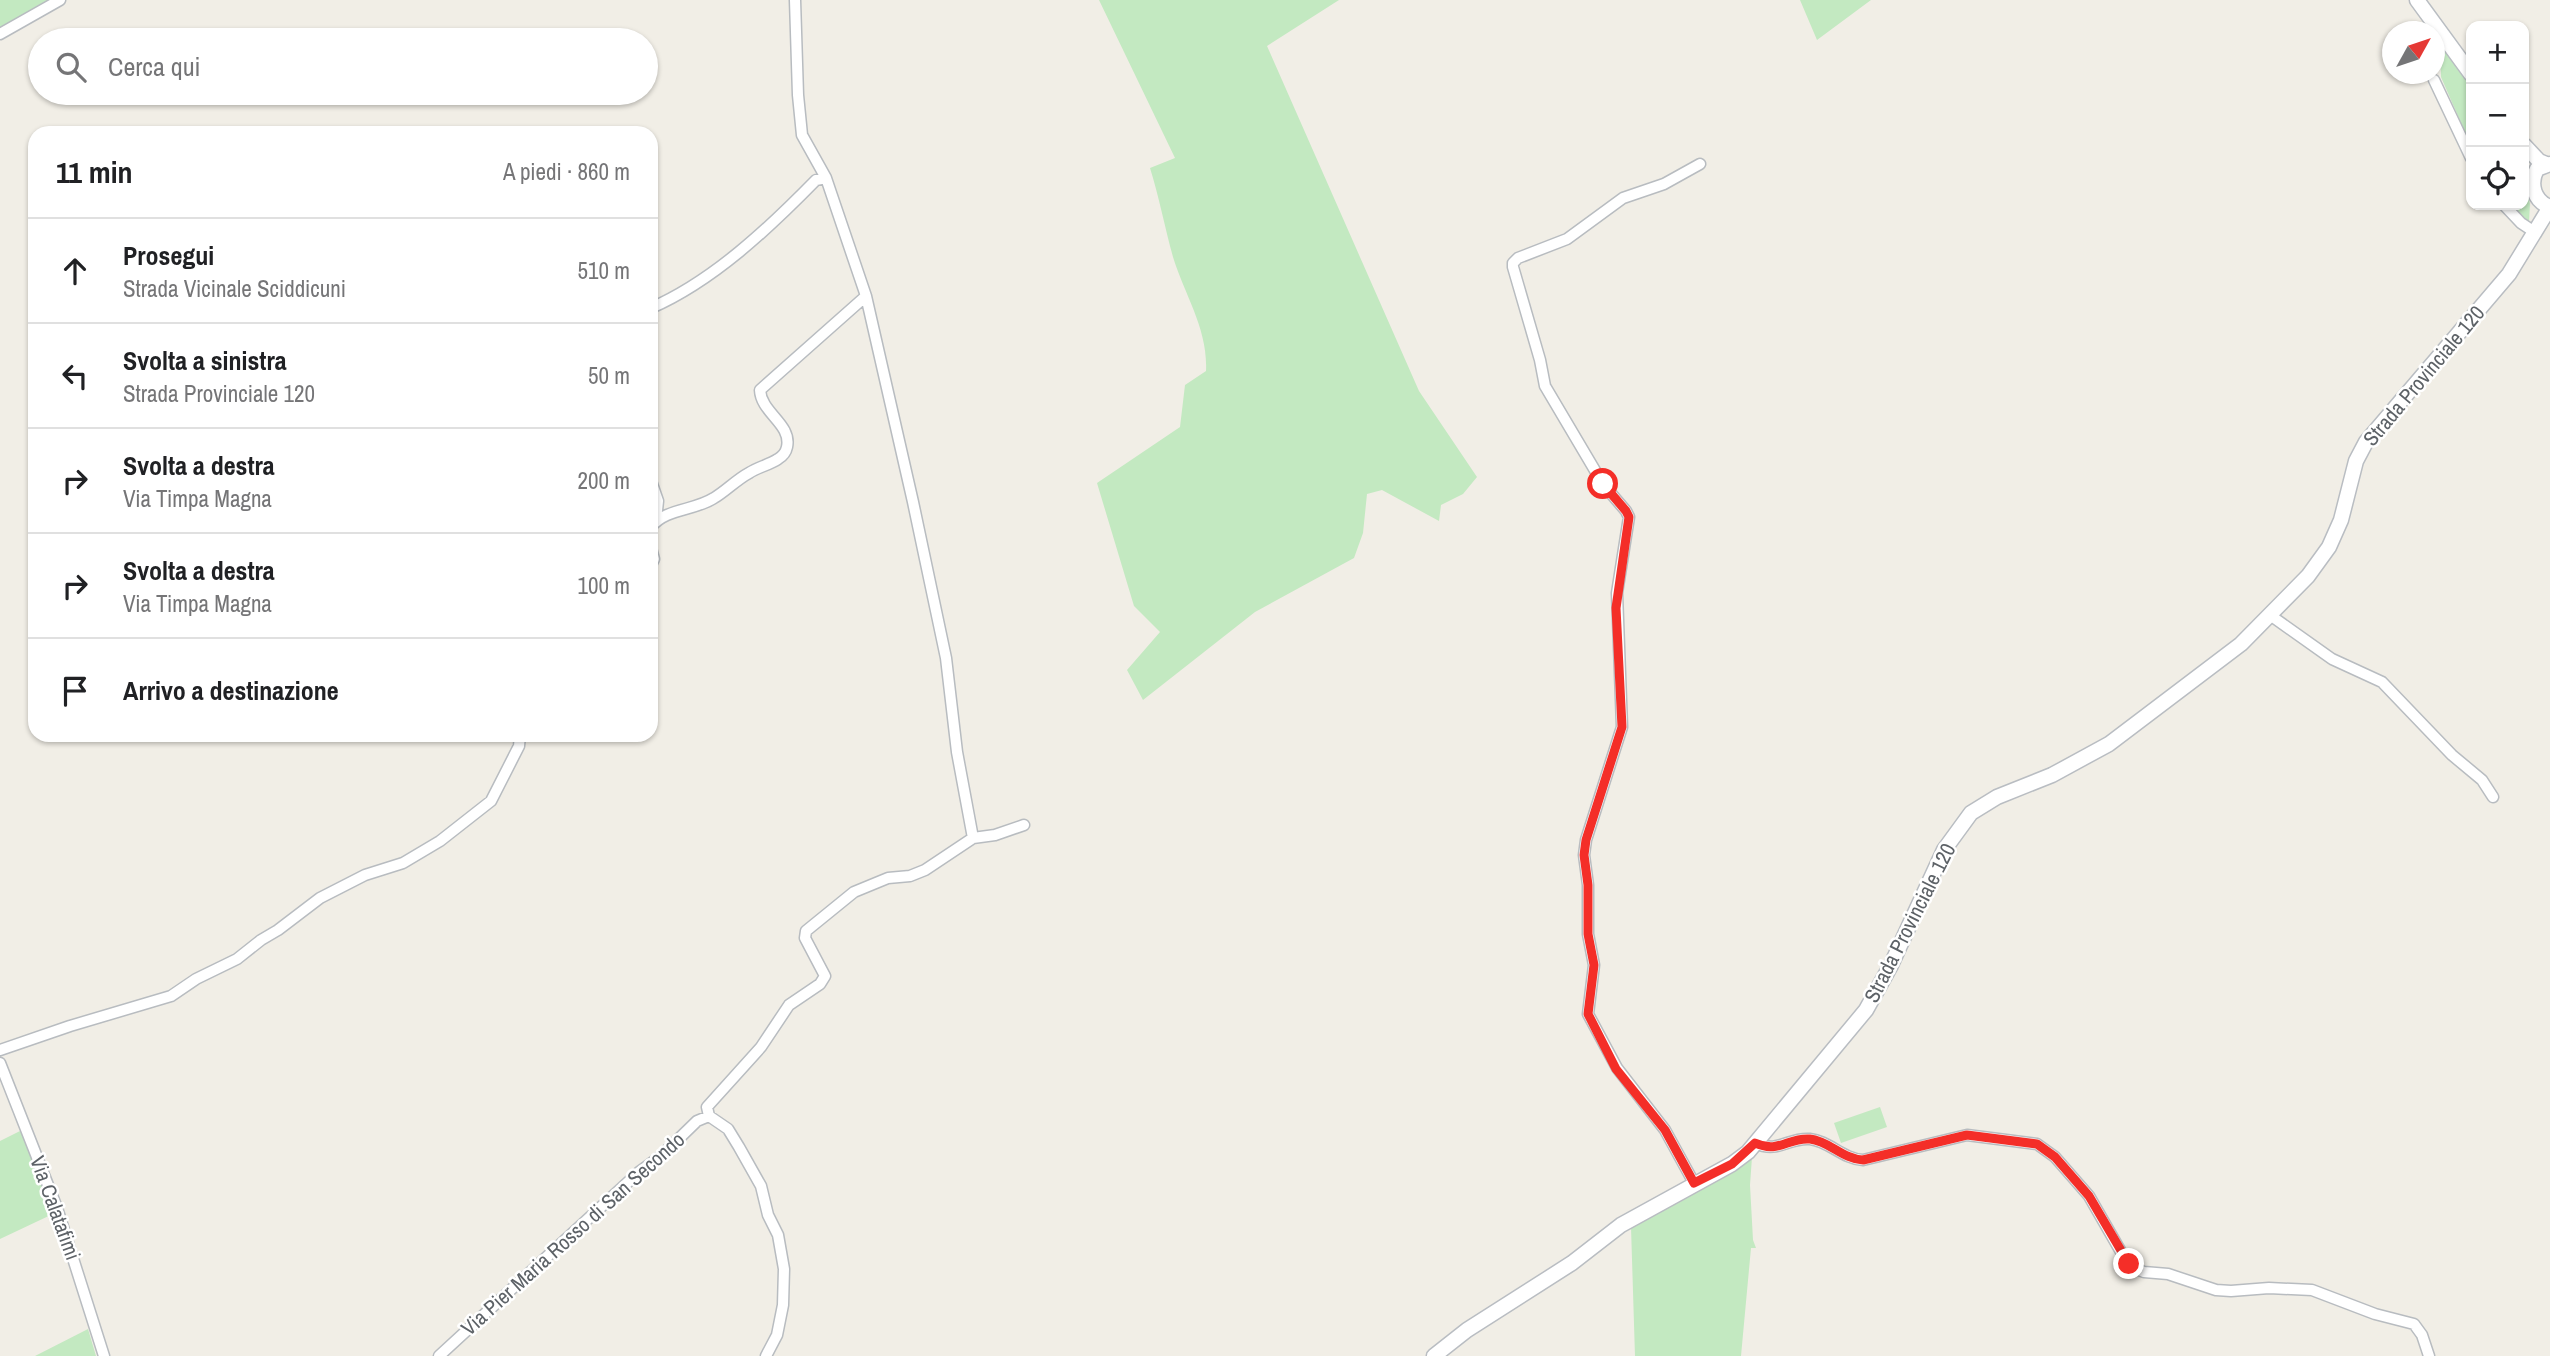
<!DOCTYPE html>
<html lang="it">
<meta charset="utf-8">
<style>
:root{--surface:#fff;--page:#f2f2f2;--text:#202124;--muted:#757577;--line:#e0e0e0}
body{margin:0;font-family:"Archivo Narrow",sans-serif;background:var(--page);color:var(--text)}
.controls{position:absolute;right:21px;top:21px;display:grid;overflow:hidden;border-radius:14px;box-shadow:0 2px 5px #0004}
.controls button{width:63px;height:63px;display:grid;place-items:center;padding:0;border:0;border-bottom:2px solid var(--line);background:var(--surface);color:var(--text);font:35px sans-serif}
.compass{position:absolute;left:2382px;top:21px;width:63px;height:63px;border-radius:50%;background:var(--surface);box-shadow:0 2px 5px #0004;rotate:50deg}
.stop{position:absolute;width:21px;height:21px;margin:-16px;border:5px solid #f42e28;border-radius:50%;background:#fff}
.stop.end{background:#f42e28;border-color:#fff;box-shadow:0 2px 7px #0008}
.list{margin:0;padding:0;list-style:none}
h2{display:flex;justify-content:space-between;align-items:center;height:91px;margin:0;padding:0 28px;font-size:30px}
h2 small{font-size:23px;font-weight:400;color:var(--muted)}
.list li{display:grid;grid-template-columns:46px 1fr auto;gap:21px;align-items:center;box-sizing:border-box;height:105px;padding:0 28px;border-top:2px solid var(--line)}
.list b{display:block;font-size:26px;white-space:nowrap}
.list p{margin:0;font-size:23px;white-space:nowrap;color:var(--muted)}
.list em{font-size:23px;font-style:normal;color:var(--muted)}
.icon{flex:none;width:38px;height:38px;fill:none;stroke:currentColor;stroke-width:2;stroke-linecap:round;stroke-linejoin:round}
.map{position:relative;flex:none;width:2550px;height:1356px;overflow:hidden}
.search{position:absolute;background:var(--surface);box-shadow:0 2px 5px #0004;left:28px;top:28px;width:630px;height:77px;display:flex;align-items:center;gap:18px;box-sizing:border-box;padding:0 24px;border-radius:38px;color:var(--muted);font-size:26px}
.panel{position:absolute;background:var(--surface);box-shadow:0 2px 5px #0004;left:28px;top:126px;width:630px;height:616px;border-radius:21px}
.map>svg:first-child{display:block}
.green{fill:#c3e9c1}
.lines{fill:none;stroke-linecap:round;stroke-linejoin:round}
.street-casing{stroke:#b8bcc0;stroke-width:13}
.secondary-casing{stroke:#b9bdc2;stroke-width:17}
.street{stroke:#fff;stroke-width:10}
.secondary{stroke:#fff;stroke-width:14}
.route{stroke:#f42e28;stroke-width:9}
.labels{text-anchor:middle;stroke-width:5;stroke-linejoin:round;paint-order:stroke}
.street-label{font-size:21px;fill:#5d6267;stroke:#fff}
</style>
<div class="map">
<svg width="2550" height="1356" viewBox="0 0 2550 1356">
<rect width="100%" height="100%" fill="#f1eee6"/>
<path class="green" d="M0,0H49L0,28Z
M1099,0H1339L1267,46L1419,391L1477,477L1463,494L1441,505L1439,521L1382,490L1367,494L1363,533L1354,558L1255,612L1143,700L1127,670L1160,632L1134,606L1097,483L1180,427L1185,385L1206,371C1208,329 1185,296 1173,257C1165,228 1159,197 1150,168L1175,158Z
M1800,0H1871L1817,40Z
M2440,41L2471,85V146L2441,77Z
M2524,176L2530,204L2529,222L2511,205H2524Z
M1880,1107L1887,1127L1841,1143L1834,1123Z
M22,1130L55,1213L0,1239V1141Z
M1752,1157L1750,1185L1753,1240L1756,1248H1751L1741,1356H1635L1631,1227L1738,1169Z
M88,1329L96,1356H35Z"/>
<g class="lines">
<defs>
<path id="street" d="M795,0L798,95L802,135L826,178L866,296L913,502L946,658L957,752L973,838
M0,34L60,0
M2434,80L2471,158
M2504,205L2521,223L2536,233
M651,308C713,281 769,228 816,180L826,178
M651,481L658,501L656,520
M651,527C666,508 694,511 714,498C726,491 736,480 749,473C758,467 769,465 778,459C783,456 786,452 787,447C792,424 761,413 760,390L866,296
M651,548L654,559L651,565
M2270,615L2332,659L2382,682L2452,755L2482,780L2493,797
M0,1050L70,1026L171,996L196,979L237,959L261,940L278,930L320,898L365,875L403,863L440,841L491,801L519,746L520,735
M0,1063L57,1208L104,1356
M1755,1143C1779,1154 1788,1137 1810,1139C1829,1141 1843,1159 1863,1160L1967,1135L2037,1144L2055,1157L2089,1196L2124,1257L2136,1269L2144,1272L2168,1274L2216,1290L2231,1291L2269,1288L2312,1290L2375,1314L2414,1324L2422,1335L2429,1356
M1694,1183L1665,1130L1617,1068L1588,1014L1594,965L1588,934V885L1584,855L1586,840L1622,727L1617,593L1629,517L1626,511L1603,484L1545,386L1540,360L1513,267V263L1518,258L1567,239L1623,198L1664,184L1700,164
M439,1356L639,1172L661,1156L697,1121L709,1116
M766,1356L777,1335L783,1305L784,1269L778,1235L768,1215L761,1186L739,1147L728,1129L709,1116L707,1107L761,1047L789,1005L820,984L825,976L805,938L806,931L854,892L888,878L910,876L925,870L973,838L995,835L1024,825"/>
<path id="secondary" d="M2417,0L2471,74
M2524,145L2539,161L2546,164
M2550,164L2537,169C2529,184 2534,201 2550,207
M1434,1356L1467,1330L1572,1263L1621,1225L1732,1164L1748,1152L1866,1010L1891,965L1944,850L1971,813L1997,797L2052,775L2109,744L2241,644L2308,576L2329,547L2341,520L2356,461L2366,442L2509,274L2550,207"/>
</defs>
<use href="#street" class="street-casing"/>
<use href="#secondary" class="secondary-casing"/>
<use href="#street" class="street"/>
<use href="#secondary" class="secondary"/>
</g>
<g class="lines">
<path class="route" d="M1603,484L1626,511L1629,517L1616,608L1622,727L1586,840L1584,855L1588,885V934L1594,965L1588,1014L1616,1069L1665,1130L1694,1183L1732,1164L1755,1143C1779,1154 1788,1137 1810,1139C1829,1141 1843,1159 1863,1160L1967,1135L2037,1144L2055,1157L2089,1196L2129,1264"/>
</g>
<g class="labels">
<g class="street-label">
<text transform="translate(2424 376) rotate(-50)" y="7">Strada Provinciale 120</text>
<text transform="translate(1910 923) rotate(-63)" y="7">Strada Provinciale 120</text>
<text transform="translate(55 1208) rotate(70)" y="7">Via Calatafimi</text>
<text transform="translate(573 1234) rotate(-42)" y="7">Via Pier Maria Rosso di San Secondo</text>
</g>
</g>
</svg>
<div class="controls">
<button>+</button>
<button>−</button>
<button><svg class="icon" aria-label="locate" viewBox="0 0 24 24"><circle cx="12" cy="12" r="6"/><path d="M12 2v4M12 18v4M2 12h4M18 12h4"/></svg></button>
</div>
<svg class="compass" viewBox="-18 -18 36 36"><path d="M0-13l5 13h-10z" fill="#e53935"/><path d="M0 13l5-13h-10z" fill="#757577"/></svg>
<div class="stop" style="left:1603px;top:484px"></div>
<div class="stop end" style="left:2129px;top:1264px"></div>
<div class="search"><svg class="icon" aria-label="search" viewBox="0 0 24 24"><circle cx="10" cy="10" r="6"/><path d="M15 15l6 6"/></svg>Cerca qui</div>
<section class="panel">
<h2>11 min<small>A piedi · 860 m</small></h2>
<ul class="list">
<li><svg class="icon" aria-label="ahead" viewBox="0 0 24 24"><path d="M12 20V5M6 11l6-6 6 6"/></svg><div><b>Prosegui</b><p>Strada Vicinale Sciddicuni</p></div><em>510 m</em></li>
<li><svg class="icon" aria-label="left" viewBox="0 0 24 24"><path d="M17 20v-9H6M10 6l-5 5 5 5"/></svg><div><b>Svolta a sinistra</b><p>Strada Provinciale 120</p></div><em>50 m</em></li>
<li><svg class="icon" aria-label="right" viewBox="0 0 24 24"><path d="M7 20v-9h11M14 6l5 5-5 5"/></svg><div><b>Svolta a destra</b><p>Via Timpa Magna</p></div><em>200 m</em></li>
<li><svg class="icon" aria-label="right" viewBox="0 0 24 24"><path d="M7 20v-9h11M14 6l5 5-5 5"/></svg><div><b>Svolta a destra</b><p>Via Timpa Magna</p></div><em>100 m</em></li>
<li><svg class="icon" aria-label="arrive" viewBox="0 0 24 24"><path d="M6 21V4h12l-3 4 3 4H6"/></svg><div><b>Arrivo a destinazione</b></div></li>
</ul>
</section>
</div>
